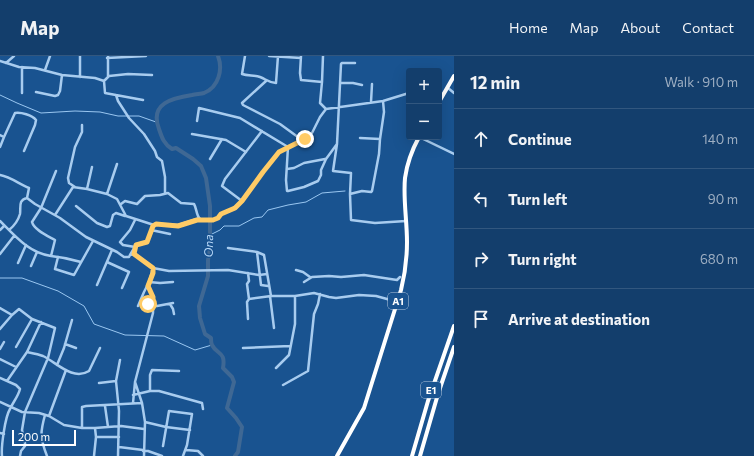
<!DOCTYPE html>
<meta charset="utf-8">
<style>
:root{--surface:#133e6c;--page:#1c4572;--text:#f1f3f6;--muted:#9daec2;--line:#32577f}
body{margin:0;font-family:Commissioner,sans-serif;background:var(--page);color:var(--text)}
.controls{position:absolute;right:12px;top:12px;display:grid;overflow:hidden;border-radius:4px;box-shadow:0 4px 16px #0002}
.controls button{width:36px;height:36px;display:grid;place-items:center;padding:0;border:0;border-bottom:1px solid var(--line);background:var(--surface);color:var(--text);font:20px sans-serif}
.scale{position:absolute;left:12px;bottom:10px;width:64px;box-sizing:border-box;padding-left:4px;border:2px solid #fff;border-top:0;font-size:11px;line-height:14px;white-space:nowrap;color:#fff;-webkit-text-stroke:3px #195390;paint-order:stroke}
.stop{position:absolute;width:12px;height:12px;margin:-9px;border:3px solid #ffcb66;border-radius:50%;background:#fff}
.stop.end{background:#ffcb66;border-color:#fff;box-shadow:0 1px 4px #0008}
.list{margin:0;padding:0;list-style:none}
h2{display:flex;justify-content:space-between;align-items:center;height:52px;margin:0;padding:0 16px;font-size:17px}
h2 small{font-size:13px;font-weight:400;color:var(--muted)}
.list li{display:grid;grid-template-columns:26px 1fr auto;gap:12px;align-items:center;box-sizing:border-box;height:60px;padding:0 16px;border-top:1px solid var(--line)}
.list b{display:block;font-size:15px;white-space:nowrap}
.list em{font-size:13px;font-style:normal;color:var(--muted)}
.icon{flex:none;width:22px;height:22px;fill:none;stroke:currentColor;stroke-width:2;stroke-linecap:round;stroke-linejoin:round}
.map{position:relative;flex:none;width:454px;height:400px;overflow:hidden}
header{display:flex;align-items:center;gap:24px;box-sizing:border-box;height:56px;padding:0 20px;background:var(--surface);border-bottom:1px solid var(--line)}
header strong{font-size:19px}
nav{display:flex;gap:22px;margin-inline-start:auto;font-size:14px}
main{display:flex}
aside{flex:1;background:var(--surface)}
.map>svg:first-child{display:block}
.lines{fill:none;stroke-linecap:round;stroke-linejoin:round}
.stream{stroke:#9ac7f1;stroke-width:1}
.river{stroke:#3f6894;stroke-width:4}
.minor{stroke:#a8ccef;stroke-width:2.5}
.highway{stroke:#fff;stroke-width:4}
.route{stroke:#ffcb66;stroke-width:5}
.labels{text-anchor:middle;stroke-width:3;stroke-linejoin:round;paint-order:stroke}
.shield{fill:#195390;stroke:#bacbde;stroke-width:1}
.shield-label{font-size:10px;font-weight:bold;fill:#fff}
.water-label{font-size:12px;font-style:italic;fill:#b4d5f6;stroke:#195390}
</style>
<header>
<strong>Map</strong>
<nav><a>Home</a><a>Map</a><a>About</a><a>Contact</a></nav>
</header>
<main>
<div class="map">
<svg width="454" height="400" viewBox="0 0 454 400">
<rect width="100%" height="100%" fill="#195390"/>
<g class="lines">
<path class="stream" d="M0,39L17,47L41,57L75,55L100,56L118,60H139L156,66
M210,179L220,174L224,170H239L254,162L262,161L268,154L288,149L306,146L322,137L345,135
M0,222H22L58,235L84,250L94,268L125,279L164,280L195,294L212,289"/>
<path class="river" d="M218,0C223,13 219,31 204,37C201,38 196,38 192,39C173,42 149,47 159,73C162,82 164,88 172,93L176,92L193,103L201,110L206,122L210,150V193L208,204V220L199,250L200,262L205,278L211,282C211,285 211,287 212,289C217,299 226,295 223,312L232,321L234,326L227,352L236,362L242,371L238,396L235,400"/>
<path class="minor" d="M108,0V20
M245,0L242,18C248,20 254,19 260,21C266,23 267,26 276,27L278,0
M269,0L301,2
M301,0L300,17L301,24L322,26L320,47L326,53
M107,2L146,0
M0,5L19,11L35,12L62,19L95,22L104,25L109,20L128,18L152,19
M6,7L14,0
M45,14L50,0
M80,21V0
M104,25L105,37L143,44
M266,25L242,47L243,49L280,68L302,84
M322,26L323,0
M340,27H353L362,29
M448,32L454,37
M36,36L55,40L58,39L60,35L62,19
M22,37V11
M116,39L118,45L129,62L144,78L155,95L157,101L162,105L165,121V137
M383,45L384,56L380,83L379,98L372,135L371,136L362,135L350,138L351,164L375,167L406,165
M371,46L372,28
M197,65L199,52L240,62L288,91L286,124L287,135H288L304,131L318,125L321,119V114L326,103L337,88L341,8L342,7H355
M192,78L226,84L246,96
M0,79L4,81L0,91
M4,81L15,57C21,56 32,59 36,64L35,69L24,95
M419,81L454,98
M360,82L380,83
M337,88L333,115L351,117L350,138
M210,103L222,83
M92,111L87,133L107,138L117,143L126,160L154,169
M287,113L294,112L304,107L325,103
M0,119C11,121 19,128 29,132L27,142
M75,131L69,127L68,122L75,91L82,76V69
M107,138L117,108
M27,142L35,148L60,162L86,181L117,196L124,201H129L130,199L134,198L153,212L169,215L228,214L259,219L267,218
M242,145L222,130L225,123L262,75
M121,148L125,145L137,148L145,140L160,139L168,137L181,147L194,148C197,153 196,159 200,163
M76,150L97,167L107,171L110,170L113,159L116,157L125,160
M55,159L73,131L87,133
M0,165C15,180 29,197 51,200C61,201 71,203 81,206
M0,174L4,170
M9,174C14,170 18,165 20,158C21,151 18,144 27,142
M151,174L170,178
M228,192L257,196L264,199L271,240
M257,196L261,229L268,230
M0,198L14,180
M134,198L135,191L123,189L120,186L130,174L135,164
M130,199L136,189L147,186L151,174L156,168L178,169L197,163L213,164L218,162L221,158L235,152L242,145L263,116L279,96L311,79L320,61L326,53L383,45L409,37
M51,200L55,184C48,180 34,174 32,166L41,152L56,115
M58,201L55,213L74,219L93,185
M107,206L129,216L122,232
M18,207L26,189
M31,210L37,196
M296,214L303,216L310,221
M248,217L249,225L247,228L249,243L247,246L248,263
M149,226L160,227L173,226
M304,226L312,221L329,220L341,221L364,219L397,224L400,221
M97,229L112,194
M270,240L274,272
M249,243L271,240H295L314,237L329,241L336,242L359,239L376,240L398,246
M141,246L157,250L173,247
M170,248L173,253L174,258
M138,250L144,236L149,226L153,212
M0,252L12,259L19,253L32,263L55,272L48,302L25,356L22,374L25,387V390L21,395L20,400
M0,273L12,259
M65,288L76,292
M16,291L32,263
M243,292L290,290
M0,293L4,286
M27,296L41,266
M0,303L16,311
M57,309L64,292L72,264
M276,312L289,299L295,268V240
M0,322L16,329L20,333C18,341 13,346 10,353C5,361 1,391 2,400
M7,325L27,296C32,297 38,298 43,300C57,307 73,325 89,315L100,292
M116,325L120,304
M135,326L142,347L145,366L144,400
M99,327L116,325L119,355L118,400
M283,329L308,315L314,258L318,248L320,238
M150,335V319L152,314L179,315
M133,339L150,335H159L202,347L203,353
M0,346L22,356L39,357L49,360L64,369L82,372H95L96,381H119
M133,347L135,326L153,257V241L148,230
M45,359C40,377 40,382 47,400
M49,360L66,314
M145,366L166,371L190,374
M108,371L121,370L144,373
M82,372V351L86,350L142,347
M95,372L108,371L105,350
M0,377L4,378
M163,390L169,355L192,358L187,389L183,400
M119,391L143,394
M186,394L198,395L203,400
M143,395H148L162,400
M94,400L96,381"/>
<path class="highway" d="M439,46L454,20
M337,400L364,352L401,234C405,218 407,202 407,186C407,164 403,143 405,122C407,107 412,94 419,81
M412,400L428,345L454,270
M420,400L438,338L454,291"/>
</g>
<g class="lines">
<path class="route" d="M148,248L153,249V241L148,230L153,217V212L134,198L136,189L147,186L153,170L156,168L178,170L197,164H213L218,162L221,158L235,152L242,145L263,116L279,96L305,83"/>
</g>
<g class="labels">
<g class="shield">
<rect x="388" y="237" width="20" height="16" rx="3"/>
<rect x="421" y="326" width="20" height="16" rx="3"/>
</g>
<g class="shield-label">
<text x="398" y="249">A1</text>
<text x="431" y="338">E1</text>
</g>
<g class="water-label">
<text transform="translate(209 190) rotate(-89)" y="4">Ona</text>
</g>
</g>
</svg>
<div class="controls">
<button>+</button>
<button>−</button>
</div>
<div class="scale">200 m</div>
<div class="stop" style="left:148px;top:248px"></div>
<div class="stop end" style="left:305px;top:83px"></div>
</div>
<aside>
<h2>12 min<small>Walk · 910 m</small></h2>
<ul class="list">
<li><svg class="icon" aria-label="ahead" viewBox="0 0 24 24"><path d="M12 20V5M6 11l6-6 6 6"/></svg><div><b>Continue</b></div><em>140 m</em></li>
<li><svg class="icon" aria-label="left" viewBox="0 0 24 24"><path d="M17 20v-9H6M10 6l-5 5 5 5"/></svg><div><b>Turn left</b></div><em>90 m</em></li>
<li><svg class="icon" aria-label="right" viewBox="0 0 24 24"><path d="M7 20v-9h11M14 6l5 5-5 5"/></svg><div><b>Turn right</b></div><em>680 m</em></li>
<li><svg class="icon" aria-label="arrive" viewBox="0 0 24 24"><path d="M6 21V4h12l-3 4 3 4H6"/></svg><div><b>Arrive at destination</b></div></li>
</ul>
</aside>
</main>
